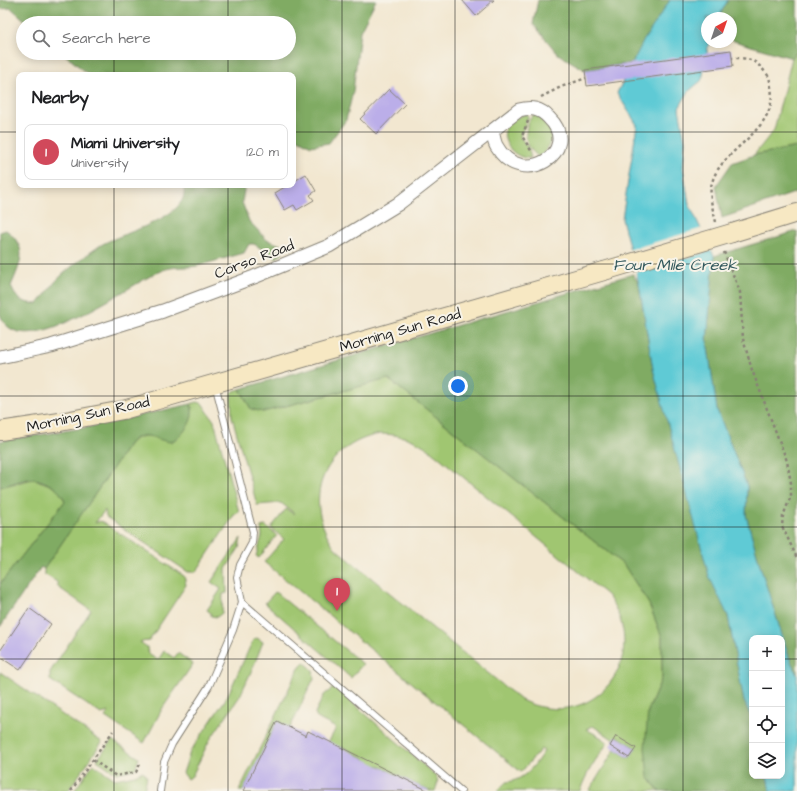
<!DOCTYPE html>
<meta charset="utf-8">
<style>
:root{--surface:#fff;--page:#f2f2f2;--text:#202124;--muted:#757577;--line:#e0e0e0;--accent:#d1495b}
body{margin:0;font-family:"Architects Daughter",sans-serif;background:var(--page);color:var(--text)}
.controls{position:absolute;right:12px;bottom:12px;display:grid;overflow:hidden;border-radius:8px;box-shadow:0 2px 10px #0003}
.controls button{width:36px;height:36px;display:grid;place-items:center;padding:0;border:0;border-bottom:1px solid var(--line);background:var(--surface);color:var(--text);font:20px sans-serif}
.compass{position:absolute;left:701px;top:12px;width:36px;height:36px;border-radius:50%;background:var(--surface);box-shadow:0 2px 10px #0003;rotate:40deg}
.you{position:absolute;left:458px;top:386px;width:14px;height:14px;margin:-10px;border:3px solid #fff;border-radius:50%;background:#1a73e8;box-shadow:0 0 0 6px #1a73e833}
.badge{display:grid;place-items:center;width:26px;height:26px;border-radius:50%;background:var(--accent);color:#fff;font-size:13px;font-weight:700}
.pin{position:absolute;translate:-50% -33px;filter:drop-shadow(0 1px 2px #0008)}
.pin::after{content:'';position:absolute;top:21px;width:14px;height:12px;background:inherit;clip-path:polygon(0 0,100% 0,50% 100%)}
.list{margin:0;padding:0;list-style:none}
h2{display:flex;justify-content:space-between;align-items:center;height:52px;margin:0;padding:0 16px;font-size:17px}
h2 small{font-size:13px;font-weight:400;color:var(--muted)}
.list li{display:grid;grid-template-columns:26px 1fr auto;gap:12px;align-items:center;box-sizing:border-box;height:56px;margin:0 8px 8px;padding:0 8px;border:1px solid var(--line);border-radius:8px}
.list b{display:block;font-size:15px;white-space:nowrap}
.list p{margin:0;font-size:13px;white-space:nowrap;color:var(--muted)}
.list em{font-size:13px;font-style:normal;color:var(--muted)}
.icon{flex:none;width:22px;height:22px;fill:none;stroke:currentColor;stroke-width:2;stroke-linecap:round;stroke-linejoin:round}
.map{position:relative;flex:none;width:797px;height:791px;overflow:hidden}
.search{position:absolute;background:var(--surface);box-shadow:0 2px 10px #0003;left:16px;top:16px;width:280px;height:44px;display:flex;align-items:center;gap:10px;box-sizing:border-box;padding:0 14px;border-radius:22px;color:var(--muted);font-size:15px}
.panel{position:absolute;background:var(--surface);box-shadow:0 2px 10px #0003;left:16px;top:72px;width:280px;height:116px;border-radius:8px}
.map>svg:first-child{display:block}
.green{fill:#a0c671;stroke:#5e7146;fill-rule:evenodd}
.forest{fill:#80ab63;stroke:#4e6440}
.water{fill:#5ecad5;stroke:#3d7378}
.pier{fill:#f2e7d0}
.building{fill:#bbaee9}
.lines{fill:none;stroke-linecap:round;stroke-linejoin:round}
.service-casing{stroke:#878276;stroke-width:8}
.minor-casing{stroke:#878276;stroke-width:15}
.secondary-casing{stroke:#878276;stroke-width:20}
.path{stroke:#878276;stroke-width:2.5;stroke-dasharray:3 3;stroke-linecap:butt}
.service{stroke:#fff;stroke-width:6}
.minor{stroke:#fff;stroke-width:13}
.secondary{stroke:#f7e8c3;stroke-width:18}
.secondary-bridge-casing{stroke:#878276;stroke-width:20;stroke-linecap:butt}
.secondary-bridge{stroke:#f7e8c3;stroke-width:18}
.grid{fill:none;stroke:#1c1c1c;stroke-width:1;stroke-opacity:0.55}
.labels{text-anchor:middle;stroke-width:4;stroke-linejoin:round;paint-order:stroke}
.street-label{font-size:15px;fill:#1c1c1c;stroke:#f7f3e8}
.water-label{font-size:16px;font-style:italic;fill:#33595d;stroke:#f7f3e8}
</style>
<div class="map">
<svg width="797" height="791" viewBox="0 0 797 791">
<rect width="100%" height="100%" fill="#f7f3e8"/>
<filter id="ink" filterUnits="userSpaceOnUse"><feTurbulence type="fractalNoise" baseFrequency=".025" numOctaves="2"/><feDisplacementMap in="SourceGraphic" scale="8" xChannelSelector="R" yChannelSelector="G"/><feConvolveMatrix kernelMatrix="1 2 1 2 8 2 1 2 1" color-interpolation-filters="sRGB"/></filter>
<filter id="wash" filterUnits="userSpaceOnUse"><feTurbulence type="fractalNoise" baseFrequency=".012" numOctaves="4" result="noise"/><feDisplacementMap in="SourceGraphic" scale="16" xChannelSelector="R" yChannelSelector="G"/><feGaussianBlur stdDeviation="0.9" result="paint"/><feColorMatrix in="noise" values="0 0 0 0 0 0 0 0 0 0 0 0 0 0 0 0 0 1.4 0 .05"/><feComposite in="paint" operator="in"/></filter>
<g filter="url(#wash)">
<rect width="100%" height="100%" fill="#f2e7d0"/>
<path class="green" d="M797,51V147L754,155L774,130L792,58Z
M527,113L528,118L520,136L529,150L531,158C514,160 497,139 508,124C513,118 521,116 527,113Z
M533,115C557,118 556,145 539,157C524,147 522,129 533,115Z
M388,379L624,565L649,604L662,637V678L648,711V777L659,791H589L615,749L629,758L636,748L617,736L614,740L593,726L586,729L602,738L607,744C596,759 586,773 580,791H497L506,782C524,781 535,765 544,751L541,749L521,772L264,562L284,539L271,528L286,509L294,514V513L281,503L257,505L232,417L231,394L234,391L240,389L251,409L263,412ZM380,434C399,434 415,439 430,450L607,595C655,658 593,735 521,700L336,549C300,502 322,445 380,434Z
M196,402L202,403L214,421L239,512L234,515L196,572H188L106,517L105,510L95,523L101,521L184,576L186,585L149,641L140,642L147,647L148,654L158,660L164,651L174,658L178,653L193,664L162,709L144,743L105,717L109,712L101,714L50,680V672L91,610L58,587L57,582L44,574V569L130,443C137,436 149,434 159,437C163,439 166,442 170,441C184,439 195,416 191,404Z
M33,479C48,484 58,486 65,501L0,584V487Z
M265,526L277,535L259,558L256,556L262,536L261,527Z
M241,538L239,548L226,569L227,593L223,594L222,613L217,617L211,616V613L207,610L221,589L211,582Z
M275,592L363,664L351,678L265,603Z
M257,638L263,642L254,665L240,696L209,741L192,776L188,779L183,773L190,752L227,697L253,640Z
M304,662L313,670L314,678L290,728L277,722L243,791H239L298,670Z
M0,672L102,742L68,791H0Z
M333,688L337,689L436,776L438,782L435,791H429L379,766L362,763L364,758L342,747L340,752L327,745L336,728L317,718L315,713L324,695Z
M112,740L139,758L135,769L116,773L97,760Z
M93,764L115,779L135,775L143,771L147,776L144,791H74Z"/>
<path class="forest" d="M0,0H376L360,31L353,92L346,120L329,143L311,146L293,136V75H89L63,53H289V23H28L11,8L0,9Z
M538,0H670L632,63L585,70L558,54L533,24Z
M728,0H797V51L792,58L731,40V18H718Z
M797,147V192L722,218L716,186L732,163L754,155Z
M183,185H245L242,202L249,221L267,240L281,245L282,254L276,258L254,244H249L244,253C228,257 213,262 197,266C187,268 176,266 166,269C135,278 19,372 0,314V232L6,230C29,248 21,262 11,286C16,300 23,303 38,304C44,297 49,289 55,282C67,269 84,257 98,247C117,233 195,218 183,185Z
M797,231V675L789,657L761,569L746,515L747,486L717,410L707,341L714,256Z
M633,274L639,284L653,369L679,459L728,616L744,701L752,719V776H767L770,791H659L648,777L645,748L648,711L662,678V637L649,604L624,565L388,379L263,412L251,409L240,389Z
M191,404C196,420 184,434 171,442C156,441 144,428 130,443L44,569L41,567L0,627V584L65,501C60,489 47,481 34,479C24,478 10,485 0,487V441L84,428Z"/>
<path class="water" d="M670,0H728L718,18H707V42H709L702,80L689,91L679,108L685,141L683,168L689,204L714,256L707,341L717,410L747,486L746,515L761,569L789,657L797,675V791H770L767,776H782V638H752V719L744,701L728,616L709,576L653,369L639,284L622,219L637,125L617,93L644,40Z"/>
<path class="pier" d="M703,228L713,250L634,273L628,250Z"/>
<g id="blocks">
<path class="building" d="M462,0H494L476,16Z
M731,50L733,66L587,86L585,70Z
M389,89L405,104L376,134L360,119Z
M306,174L316,191L310,195L314,200L297,210L294,205L285,210L275,193L288,185H293V182Z
M29,608L51,624L20,670L0,657V651Z
M277,721L306,736L308,731L429,791H243Z
M616,736L636,748L629,758L610,746Z"/>
</g>
</g>
<g filter="url(#ink)">
<use href="#blocks" fill-opacity="0" stroke="#878276" stroke-width="1"/>
<g class="lines">
<defs>
<path id="service" d="M242,602L461,791
M160,791L164,762L172,744L209,686L233,630L242,602L237,577L240,565L252,543L253,532L215,384"/>
<path id="minor" d="M0,357L51,346L163,311L254,277L329,246L398,204L519,110C531,107 540,108 549,118C583,151 522,190 497,147C494,143 494,137 492,132"/>
<path id="secondary" d="M732,233L797,213
M0,431L60,422L123,410L604,271"/>
</defs>
<use href="#service" class="service-casing"/>
<use href="#minor" class="minor-casing"/>
<use href="#secondary" class="secondary-casing"/>
<path class="path" d="M541,97L561,87L586,78
M528,121L522,136L532,152
M716,222C713,210 708,195 712,183C720,148 779,132 771,87C770,82 770,77 766,73C754,59 750,58 732,58
M724,252L740,292L743,339L752,370L787,461L791,483V496L783,516L782,526L797,558
M93,760L116,776L136,772L140,764
M71,791L113,731"/>
<use href="#service" class="service"/>
<use href="#minor" class="minor"/>
<use href="#secondary" class="secondary"/>
<defs>
<path id="secondary-bridge" d="M604,271L732,233"/>
</defs>
<use href="#secondary-bridge" class="secondary-bridge-casing"/>
<use href="#secondary-bridge" class="secondary-bridge"/>
</g>
</g>
<path class="grid" d="M114,0V23M228,0V23M342,0V791M455,0V791M569,0V791M683,0V791M114,53V75M228,53V75M0,132H19M293,132H797M114,185V791M228,185V791M0,264H797M0,396H797M0,527H797M0,659H752M782,659H797"/>
<g class="labels">
<g class="street-label">
<text transform="translate(254 259) rotate(-21)" y="5">Corso Road</text>
<text transform="translate(400 330) rotate(-16)" y="5">Morning Sun Road</text>
<text transform="translate(88 414) rotate(-12)" y="5">Morning Sun Road</text>
</g>
<g class="water-label">
<text x="675" y="270">Four Mile Creek</text>
</g>
</g>
</svg>
<div class="controls">
<button>+</button>
<button>−</button>
<button><svg class="icon" aria-label="locate" viewBox="0 0 24 24"><circle cx="12" cy="12" r="6"/><path d="M12 2v4M12 18v4M2 12h4M18 12h4"/></svg></button>
<button><svg class="icon" aria-label="layers" viewBox="0 0 24 24"><path d="M12 4l9 5-9 5-9-5zM3 14l9 5 9-5"/></svg></button>
</div>
<svg class="compass" viewBox="-18 -18 36 36"><path d="M0-13l5 13h-10z" fill="#e53935"/><path d="M0 13l5-13h-10z" fill="#757577"/></svg>
<div class="you"></div>
<div class="pin badge" style="left:337px;top:611px">1</div>
<div class="search"><svg class="icon" aria-label="search" viewBox="0 0 24 24"><circle cx="10" cy="10" r="6"/><path d="M15 15l6 6"/></svg>Search here</div>
<section class="panel">
<h2>Nearby<small></small></h2>
<ul class="list">
<li><span class="badge">1</span><div><b>Miami University</b><p>University</p></div><em>120 m</em></li>
</ul>
</section>
</div>
